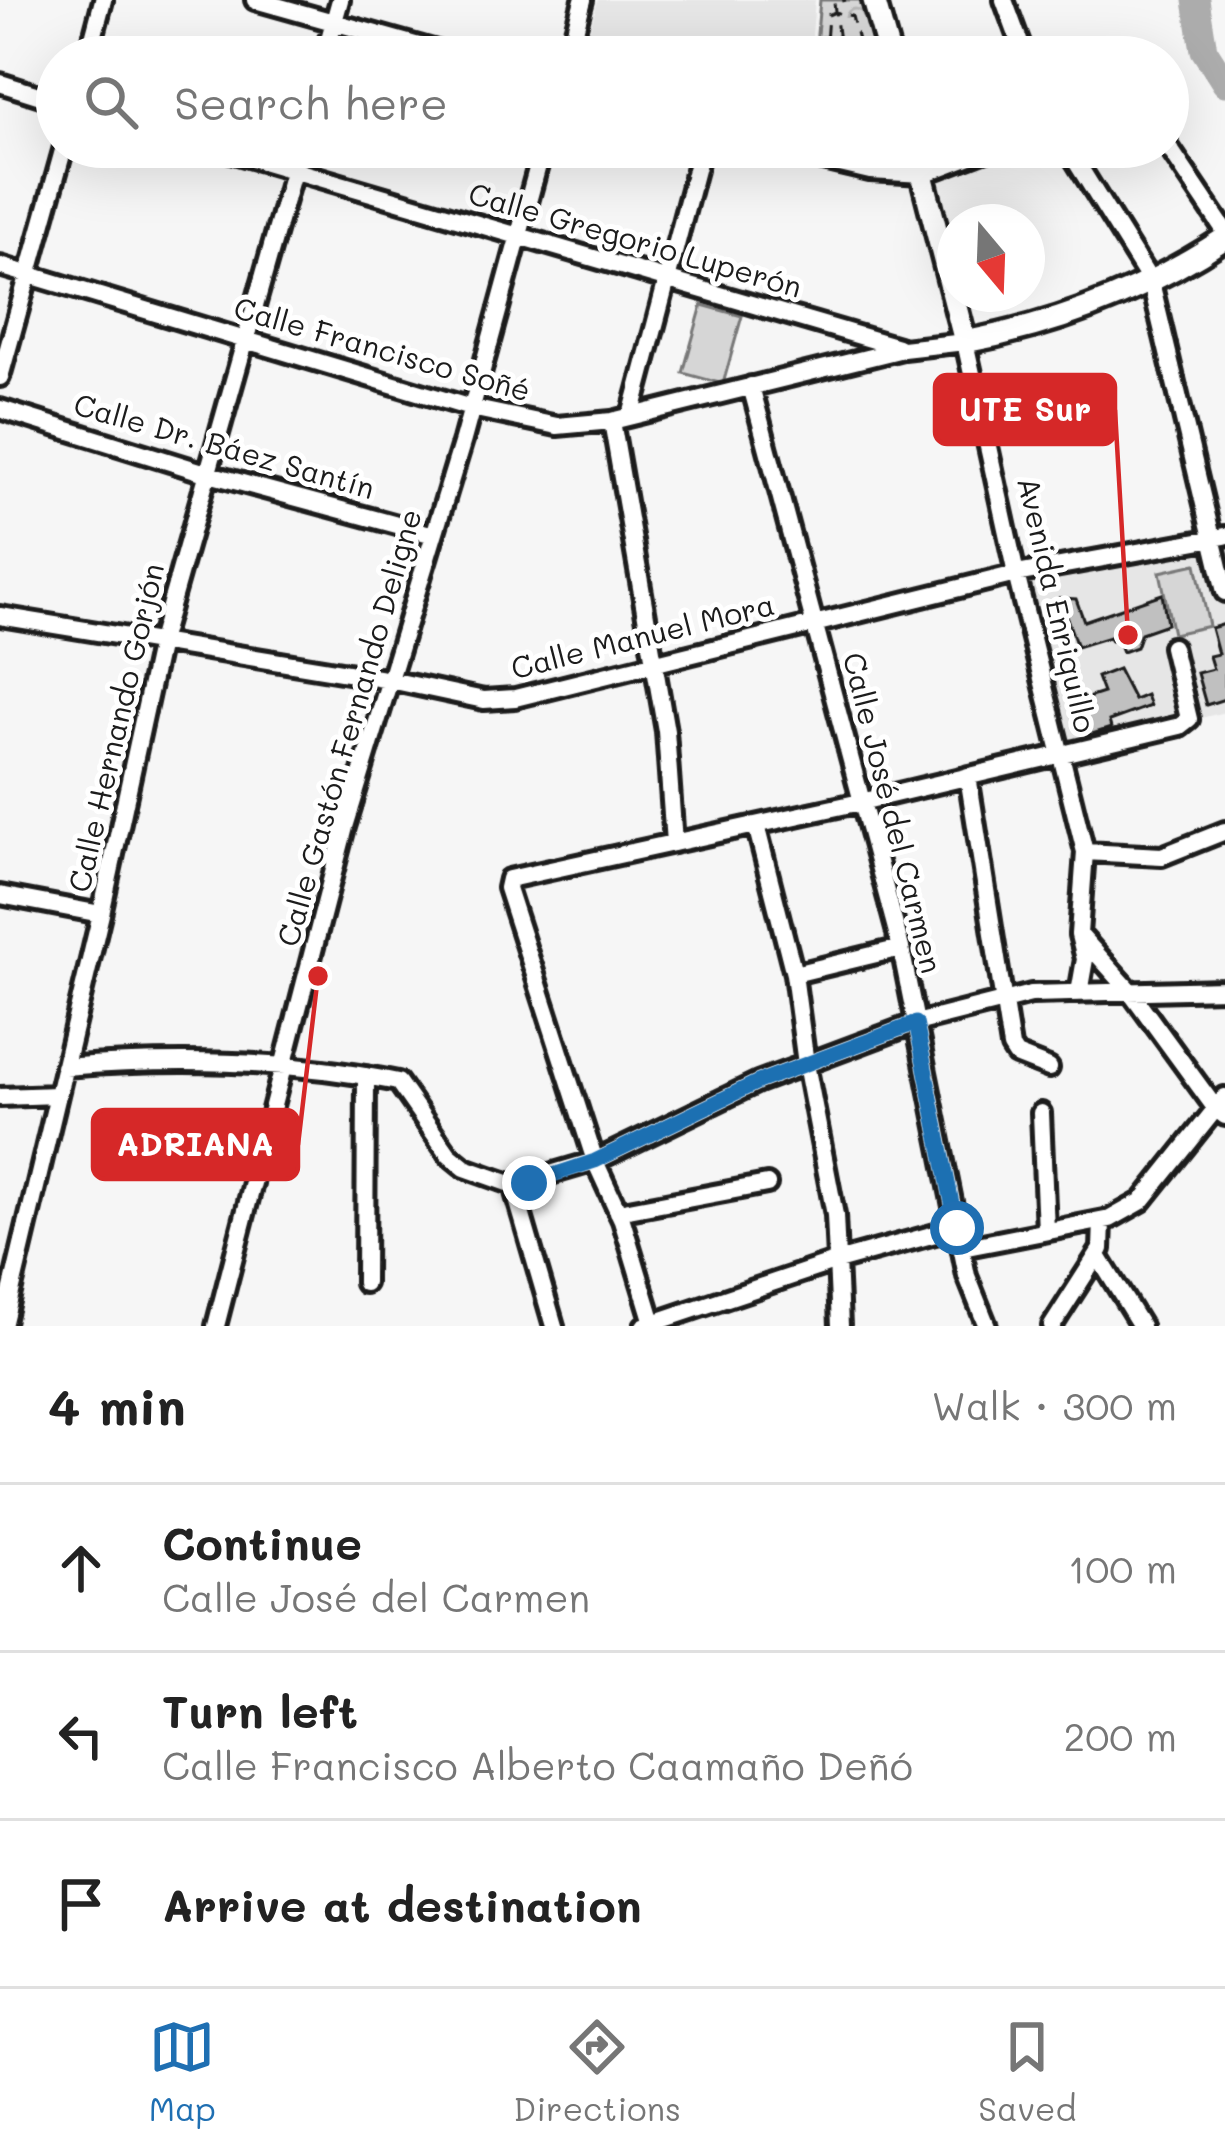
<!DOCTYPE html>
<meta charset="utf-8">
<style>
:root{--surface:#fff;--page:#f6f6f6;--text:#222;--muted:#767676;--line:#e0e0e0;--accent:#1f6fb2}
body{margin:0;font-family:Mali,sans-serif;background:var(--page);color:var(--text)}
.compass{position:absolute;left:937px;top:204px;width:108px;height:108px;border-radius:50%;background:var(--surface);box-shadow:0 12px 48px #0002;rotate:161deg}
.stop{position:absolute;width:36px;height:36px;margin:-27px;border:9px solid #1f6fb2;border-radius:50%;background:#fff}
.stop.end{background:#1f6fb2;border-color:#fff;box-shadow:0 3px 12px #0008}
.list{margin:0;padding:0;list-style:none}
h2{display:flex;justify-content:space-between;align-items:center;height:156px;margin:0;padding:0 48px;font-size:51px}
h2 small{font-size:39px;font-weight:400;color:var(--muted)}
.list li{display:grid;grid-template-columns:78px 1fr auto;gap:36px;align-items:center;box-sizing:border-box;height:168px;padding:0 48px;border-top:3px solid var(--line)}
.list b{display:block;font-size:45px;white-space:nowrap}
.list p{margin:0;font-size:39px;white-space:nowrap;color:var(--muted)}
.list em{font-size:39px;font-style:normal;color:var(--muted)}
.icon{flex:none;width:66px;height:66px;fill:none;stroke:currentColor;stroke-width:2;stroke-linecap:round;stroke-linejoin:round}
.map{position:relative;flex:none;width:1225px;height:1326px;overflow:hidden}
.search{position:absolute;background:var(--surface);box-shadow:0 12px 48px #0002;left:36px;right:36px;top:36px;height:132px;display:flex;align-items:center;gap:30px;box-sizing:border-box;padding:0 42px;border-radius:66px;color:var(--muted);font-size:45px}
.sheet{height:660px;background:var(--surface)}
nav{display:flex;justify-content:space-around;align-items:center;box-sizing:border-box;height:168px;border-top:3px solid var(--line);background:var(--surface);font-size:33px;color:var(--muted)}
nav a{display:grid;justify-items:center;gap:6px}
nav .on{color:var(--accent)}
.map>svg:first-child{display:block}
.built{fill:#e6e6e6}
.park{fill:url(#park-crowns);stroke:#797979;stroke-width:3}
.garden{fill:#d6d6d6;stroke:#797979;stroke-width:3}
.lines{fill:none;stroke-linecap:round;stroke-linejoin:round}
.river{stroke:#acacac;stroke-width:27}
.building{fill:#c0c0c0;stroke:#1c1c1c;stroke-width:3}
.minor-casing{stroke:#1c1c1c;stroke-width:26}
.major-casing{stroke:#1c1c1c;stroke-width:30}
.path{stroke:#1c1c1c;stroke-width:3;stroke-dasharray:12 9;stroke-linecap:butt}
.minor{stroke:#fff;stroke-width:16}
.major{stroke:#fff;stroke-width:21}
.route{stroke:#1f6fb2;stroke-width:15}
.labels{text-anchor:middle;stroke-width:10;stroke-linejoin:round;paint-order:stroke}
.street-label{font-size:30px;fill:#1c1c1c;stroke:#fff}
.leader{fill:none;stroke:#d62828;stroke-width:4.5}
.callout-dot{fill:#d62828;stroke:#fff;stroke-width:4.5}
.callout{fill:#d62828;stroke:#d62828;stroke-width:4.5}
.callout-label{font-size:33px;text-anchor:middle;font-weight:bold;fill:#fff}
</style>
<div class="map">
<svg width="1225" height="1326" viewBox="0 0 1225 1326">
<defs>
<pattern id="park-crowns" width="20" height="18" patternUnits="userSpaceOnUse" patternTransform="scale(3)"><rect width="20" height="18" fill="#d6d6d6"/><path d="M2 6a3 3 0 1 1 6 0M12 15a3 3 0 1 1 6 0" fill="none" stroke="#b7b7b7"/></pattern>
</defs>
<rect width="100%" height="100%" fill="#f6f6f6"/>
<filter id="ink" filterUnits="userSpaceOnUse"><feTurbulence type="fractalNoise" baseFrequency=".00833" numOctaves="2"/><feDisplacementMap in="SourceGraphic" scale="24" xChannelSelector="R" yChannelSelector="G"/><feConvolveMatrix kernelMatrix="1 2 1 2 8 2 1 2 1" color-interpolation-filters="sRGB"/></filter>
<g filter="url(#ink)">
<path class="built" d="M598,0H815L810,57H582Z
M1212,539L1225,592V712L1060,753L1016,574Z"/>
<path class="park" d="M820,0H860L877,57H815Z"/>
<path class="garden" d="M702,305L742,316L723,384L683,373Z
M1196,564L1209,626L1173,634L1160,572Z"/>
<g class="lines">
<path class="river" d="M1196,0L1204,50L1225,83"/>
</g>
<path class="building" d="M1162,594L1167,624L1141,633L1136,647L1122,652L1117,639L1111,641L1109,637L1077,647L1060,598L1076,599L1084,621Z
M1225,624V699L1206,705L1197,673L1213,669L1209,656L1218,654L1211,628Z
M1118,669L1134,700L1146,695L1150,706L1109,721L1111,728L1089,735L1078,701L1103,693L1097,677Z"/>
<g class="lines">
<defs>
<path id="minor" d="M255,0L458,57
M1004,0L1025,57
M88,57L103,0
M324,57L340,0
M568,57L583,0
M0,83L57,101
M1168,146L1225,231
M214,147L898,347
M767,147L870,171L923,174L994,147
M1067,147L1151,282L1225,592
M0,266L471,408L557,426L612,421L903,349L965,342L1016,574L1085,852L1079,934L1130,991L1216,1109L1225,1116
M0,377L64,147
M751,386L901,948L967,1276L987,1326
M0,409L209,474L434,535
M631,416L702,147
M612,421L666,731L674,843
M0,616L390,680L484,700L515,698L1016,574L1225,536
M968,776L1011,1047L1016,1055L1049,1068
M756,825L794,974L806,1064L835,1215L840,1326
M1085,852L1162,856L1225,831
M0,895L101,914
M1079,935L1085,959L1079,993
M794,974L901,948
M64,1067C175,1058 289,1060 398,1082L449,1155L465,1168L513,1185L595,1161L758,1082L916,1023L1031,994L1225,989
M0,1097L58,1095
M1041,1113L1046,1231
M513,1185L554,1326
M618,1212L767,1184
M962,1248L1110,1219L1142,1201L1225,1097
M1098,1256L1141,1326
M365,1283L366,1076
M3,1326L101,914L160,642L300,147
M216,1326L345,827L463,440L543,147
M644,1326L837,1261L957,1228
M654,1326L622,1220L595,1161L507,888L509,879L865,801L1180,726L1189,719L1172,647
M1052,1326L1101,1249L1102,1221"/>
<path id="major" d="M874,0L890,57
M915,147L965,342C1059,324 1146,291 1225,238"/>
</defs>
<use href="#minor" class="minor-casing"/>
<use href="#major" class="major-casing"/>
<path class="path" d="M825,57L828,15L835,12L852,16L862,57
M841,57L834,3L846,0
M852,147H858"/>
<use href="#minor" class="minor"/>
<use href="#major" class="major"/>
</g>
</g>
<g class="lines" filter="url(#ink)">
<path class="route" d="M529,1183L595,1161L758,1082L916,1023L957,1228"/>
</g>
<g class="labels">
<g class="street-label">
<text transform="translate(635 241) rotate(16)" y="10">Calle Gregorio Luperón</text>
<text transform="translate(382 350) rotate(16)" y="10">Calle Francisco Soñé</text>
<text transform="translate(224 447) rotate(16)" y="10">Calle Dr. Báez Santín</text>
<text transform="translate(1056 605) rotate(77)" y="10">Avenida Enriquillo</text>
<text transform="translate(643 637) rotate(-14)" y="10">Calle Manuel Mora</text>
<text transform="translate(117 728) rotate(-77)" y="10">Calle Hernando Gorjón</text>
<text transform="translate(350 728) rotate(-74)" y="10">Calle Gastón Fernando Deligne</text>
<text transform="translate(892 813) rotate(76)" y="10">Calle José del Carmen</text>
</g>
</g>
<path class="leader" d="M1128 635L1115 410M318 976L298 1145"/>
<g class="callout-dot">
<circle cx="1128" cy="635" r="12"/>
<circle cx="318" cy="976" r="12"/>
</g>
<g class="callout">
<rect x="935" y="375" width="180" height="69" rx="12"/>
<rect x="93" y="1110" width="205" height="69" rx="12"/>
</g>
<g class="callout-label">
<text x="1025" y="421">UTE Sur</text>
<text x="195" y="1156">ADRIANA</text>
</g>
</svg>
<svg class="compass" viewBox="-18 -18 36 36"><path d="M0-13l5 13h-10z" fill="#e53935"/><path d="M0 13l5-13h-10z" fill="#767676"/></svg>
<div class="stop" style="left:957px;top:1228px"></div>
<div class="stop end" style="left:529px;top:1183px"></div>
<div class="search"><svg class="icon" aria-label="search" viewBox="0 0 24 24"><circle cx="10" cy="10" r="6"/><path d="M15 15l6 6"/></svg>Search here</div>
</div>
<section class="sheet">
<h2>4 min<small>Walk · 300 m</small></h2>
<ul class="list">
<li><svg class="icon" aria-label="ahead" viewBox="0 0 24 24"><path d="M12 20V5M6 11l6-6 6 6"/></svg><div><b>Continue</b><p>Calle José del Carmen</p></div><em>100 m</em></li>
<li><svg class="icon" aria-label="left" viewBox="0 0 24 24"><path d="M17 20v-9H6M10 6l-5 5 5 5"/></svg><div><b>Turn left</b><p>Calle Francisco Alberto Caamaño Deñó</p></div><em>200 m</em></li>
<li><svg class="icon" aria-label="arrive" viewBox="0 0 24 24"><path d="M6 21V4h12l-3 4 3 4H6"/></svg><div><b>Arrive at destination</b></div></li>
</ul>
</section>
<nav>
<a class="on"><svg class="icon" aria-label="map" viewBox="0 0 24 24"><path d="M3 6l6-2 6 2 6-2v14l-6 2-6-2-6 2zM9 4v14M15 6v14"/></svg>Map</a>
<a><svg class="icon" aria-label="directions" viewBox="0 0 24 24"><path d="M12 3l9 9-9 9-9-9zM9 14v-3h6M13 9l2 2-2 2"/></svg>Directions</a>
<a><svg class="icon" aria-label="saved" viewBox="0 0 24 24"><path d="M7 4h10v16l-5-4-5 4z"/></svg>Saved</a>
</nav>
